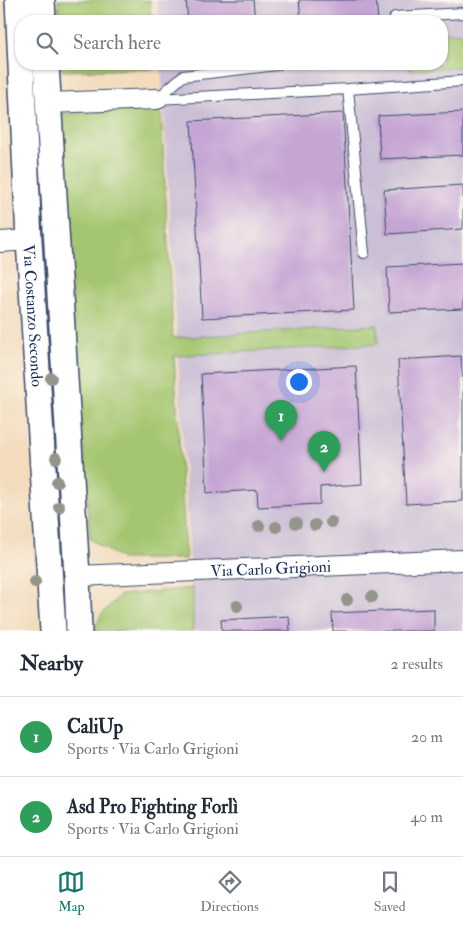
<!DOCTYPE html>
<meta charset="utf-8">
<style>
:root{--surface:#fff;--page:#f6f6f7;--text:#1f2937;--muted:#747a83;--line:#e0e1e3;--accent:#0f766e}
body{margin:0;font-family:"IM FELL Double Pica",serif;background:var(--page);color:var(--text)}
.you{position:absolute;left:298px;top:381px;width:18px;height:18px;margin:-12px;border:4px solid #fff;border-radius:50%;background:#1a73e8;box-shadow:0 0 0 8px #1a73e833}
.badge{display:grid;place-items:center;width:32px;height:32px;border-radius:50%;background:var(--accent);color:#fff;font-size:16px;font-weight:700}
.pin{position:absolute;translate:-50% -41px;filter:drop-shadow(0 1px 2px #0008)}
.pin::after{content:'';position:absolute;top:26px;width:18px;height:15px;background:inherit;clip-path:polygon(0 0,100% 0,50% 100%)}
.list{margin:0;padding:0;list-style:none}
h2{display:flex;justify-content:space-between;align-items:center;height:65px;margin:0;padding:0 20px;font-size:21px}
h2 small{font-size:16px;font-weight:400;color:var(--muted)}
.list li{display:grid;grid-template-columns:32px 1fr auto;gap:15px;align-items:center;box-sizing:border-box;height:80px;padding:0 20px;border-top:1px solid var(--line)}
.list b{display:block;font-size:19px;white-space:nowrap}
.list p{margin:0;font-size:16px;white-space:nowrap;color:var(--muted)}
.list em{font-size:16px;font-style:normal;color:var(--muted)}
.icon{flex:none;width:28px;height:28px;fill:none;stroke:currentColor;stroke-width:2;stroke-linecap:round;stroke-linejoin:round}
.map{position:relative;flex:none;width:463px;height:631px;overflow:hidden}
.search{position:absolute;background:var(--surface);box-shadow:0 1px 4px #0004;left:15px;right:15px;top:15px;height:55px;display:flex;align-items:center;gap:12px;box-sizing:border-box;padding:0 18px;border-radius:20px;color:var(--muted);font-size:19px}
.sheet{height:225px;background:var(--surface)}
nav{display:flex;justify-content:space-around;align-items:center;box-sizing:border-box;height:70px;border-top:1px solid var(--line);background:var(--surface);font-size:14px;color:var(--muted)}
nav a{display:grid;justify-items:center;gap:2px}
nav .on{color:var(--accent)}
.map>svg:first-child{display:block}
.industrial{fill:#cbbfd5}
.green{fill:#a4c670;stroke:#607a67}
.building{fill:#c5a5d4}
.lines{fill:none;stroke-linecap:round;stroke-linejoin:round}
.service-casing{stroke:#3b496c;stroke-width:12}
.minor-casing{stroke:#3b496c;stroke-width:22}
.tertiary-casing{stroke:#3b496c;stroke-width:28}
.service{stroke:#fff;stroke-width:10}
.minor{stroke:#fff;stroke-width:20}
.tertiary{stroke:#fff;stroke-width:25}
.tree{fill:#93958b}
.labels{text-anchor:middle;stroke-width:4;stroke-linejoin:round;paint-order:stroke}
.street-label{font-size:16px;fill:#1b2f5e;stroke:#fbf7ec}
</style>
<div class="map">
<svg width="463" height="631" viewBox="0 0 463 631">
<rect width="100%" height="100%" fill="#fbf7ec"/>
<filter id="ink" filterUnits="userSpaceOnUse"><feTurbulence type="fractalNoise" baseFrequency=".02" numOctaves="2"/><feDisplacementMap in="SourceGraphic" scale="10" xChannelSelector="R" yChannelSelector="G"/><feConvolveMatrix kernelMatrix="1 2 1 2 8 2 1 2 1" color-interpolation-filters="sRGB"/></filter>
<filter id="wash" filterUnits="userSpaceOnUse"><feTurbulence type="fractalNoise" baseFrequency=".0096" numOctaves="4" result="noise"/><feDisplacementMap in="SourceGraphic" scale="20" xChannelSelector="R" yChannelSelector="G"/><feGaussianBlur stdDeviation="1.12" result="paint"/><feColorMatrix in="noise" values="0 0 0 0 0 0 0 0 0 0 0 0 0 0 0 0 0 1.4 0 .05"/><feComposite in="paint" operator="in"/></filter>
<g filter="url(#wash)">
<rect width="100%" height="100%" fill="#f3dbbc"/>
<path class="industrial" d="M157,0H463V631H194L161,64H442V21H159Z"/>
<path class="green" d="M58,0H150L151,21H59Z
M463,32V67L409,70V64H442V33Z
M31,64H40L70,631H61Z
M61,64H153L154,69L62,71Z
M161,109L173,338L377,325L378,344L174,356L186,559H122L90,539L58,114Z
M193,588V631H95L100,616L120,595Z"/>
<g id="blocks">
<path class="building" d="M186,0H253L255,20L188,21Z
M299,0H376L378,21H301Z
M463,112V155L380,159L378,116Z
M343,113L354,310L202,318L191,121Z
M463,185V229L387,234L384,190Z
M463,263V309L389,312L387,267Z
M461,356L463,385V501L406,504L398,360Z
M356,366L362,484L320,487V504L258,507L257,490L207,493L201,374Z
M434,609V631H333L332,613Z
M289,616L290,631H222L221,620Z"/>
</g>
</g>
<g filter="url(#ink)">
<use href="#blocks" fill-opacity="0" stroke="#3b496c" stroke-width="1"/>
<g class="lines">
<defs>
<path id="service" d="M395,17L463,13
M348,89L463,81
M157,99L348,89L364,253
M157,99L183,76L277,65"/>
<g id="minor">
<path d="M48,103L157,99"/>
<path d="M0,242L29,240"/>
<path id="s1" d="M77,576L463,560"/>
</g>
<g id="tertiary">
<path id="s2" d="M18,0L29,240L53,631"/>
<path d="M42,0L43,21"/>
<path d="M46,64L77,576L79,631"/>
</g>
</defs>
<use href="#service" class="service-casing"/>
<use href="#minor" class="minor-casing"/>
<use href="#tertiary" class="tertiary-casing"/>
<use href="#service" class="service"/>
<use href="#minor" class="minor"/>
<use href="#tertiary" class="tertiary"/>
</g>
<g class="tree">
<circle cx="51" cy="378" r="6"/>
<circle cx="56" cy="458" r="6"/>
<circle cx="57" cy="482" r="6"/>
<circle cx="59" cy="507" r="6"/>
<circle cx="331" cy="522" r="6"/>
<circle cx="296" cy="523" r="6"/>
<circle cx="315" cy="525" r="6"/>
<circle cx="259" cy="526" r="6"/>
<circle cx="276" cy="527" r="6"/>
<circle cx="35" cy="582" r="6"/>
<circle cx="372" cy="597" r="6"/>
<circle cx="347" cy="600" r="6"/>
<circle cx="237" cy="606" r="6"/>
</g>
</g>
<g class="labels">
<g class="street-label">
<text dy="6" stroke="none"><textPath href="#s2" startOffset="316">Via Costanzo Secondo</textPath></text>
<text dy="6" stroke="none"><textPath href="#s1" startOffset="194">Via Carlo Grigioni</textPath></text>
</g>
</g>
</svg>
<div class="you"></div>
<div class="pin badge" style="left:281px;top:441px;background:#2e9e5b">1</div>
<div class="pin badge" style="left:324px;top:472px;background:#2e9e5b">2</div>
<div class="search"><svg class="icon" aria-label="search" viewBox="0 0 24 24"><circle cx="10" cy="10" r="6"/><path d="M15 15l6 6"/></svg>Search here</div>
</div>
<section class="sheet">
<h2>Nearby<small>2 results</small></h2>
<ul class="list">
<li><span class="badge" style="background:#2e9e5b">1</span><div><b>CaliUp</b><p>Sports · Via Carlo Grigioni</p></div><em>20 m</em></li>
<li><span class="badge" style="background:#2e9e5b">2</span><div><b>Asd Pro Fighting Forlì</b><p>Sports · Via Carlo Grigioni</p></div><em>40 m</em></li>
</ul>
</section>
<nav>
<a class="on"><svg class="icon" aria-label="map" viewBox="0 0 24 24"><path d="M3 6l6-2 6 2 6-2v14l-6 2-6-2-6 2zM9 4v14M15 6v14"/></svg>Map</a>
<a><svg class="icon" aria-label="directions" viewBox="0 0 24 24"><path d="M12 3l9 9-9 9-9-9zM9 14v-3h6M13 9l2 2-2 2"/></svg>Directions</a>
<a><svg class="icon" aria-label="saved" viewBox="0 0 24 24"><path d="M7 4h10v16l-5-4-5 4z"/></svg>Saved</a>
</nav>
